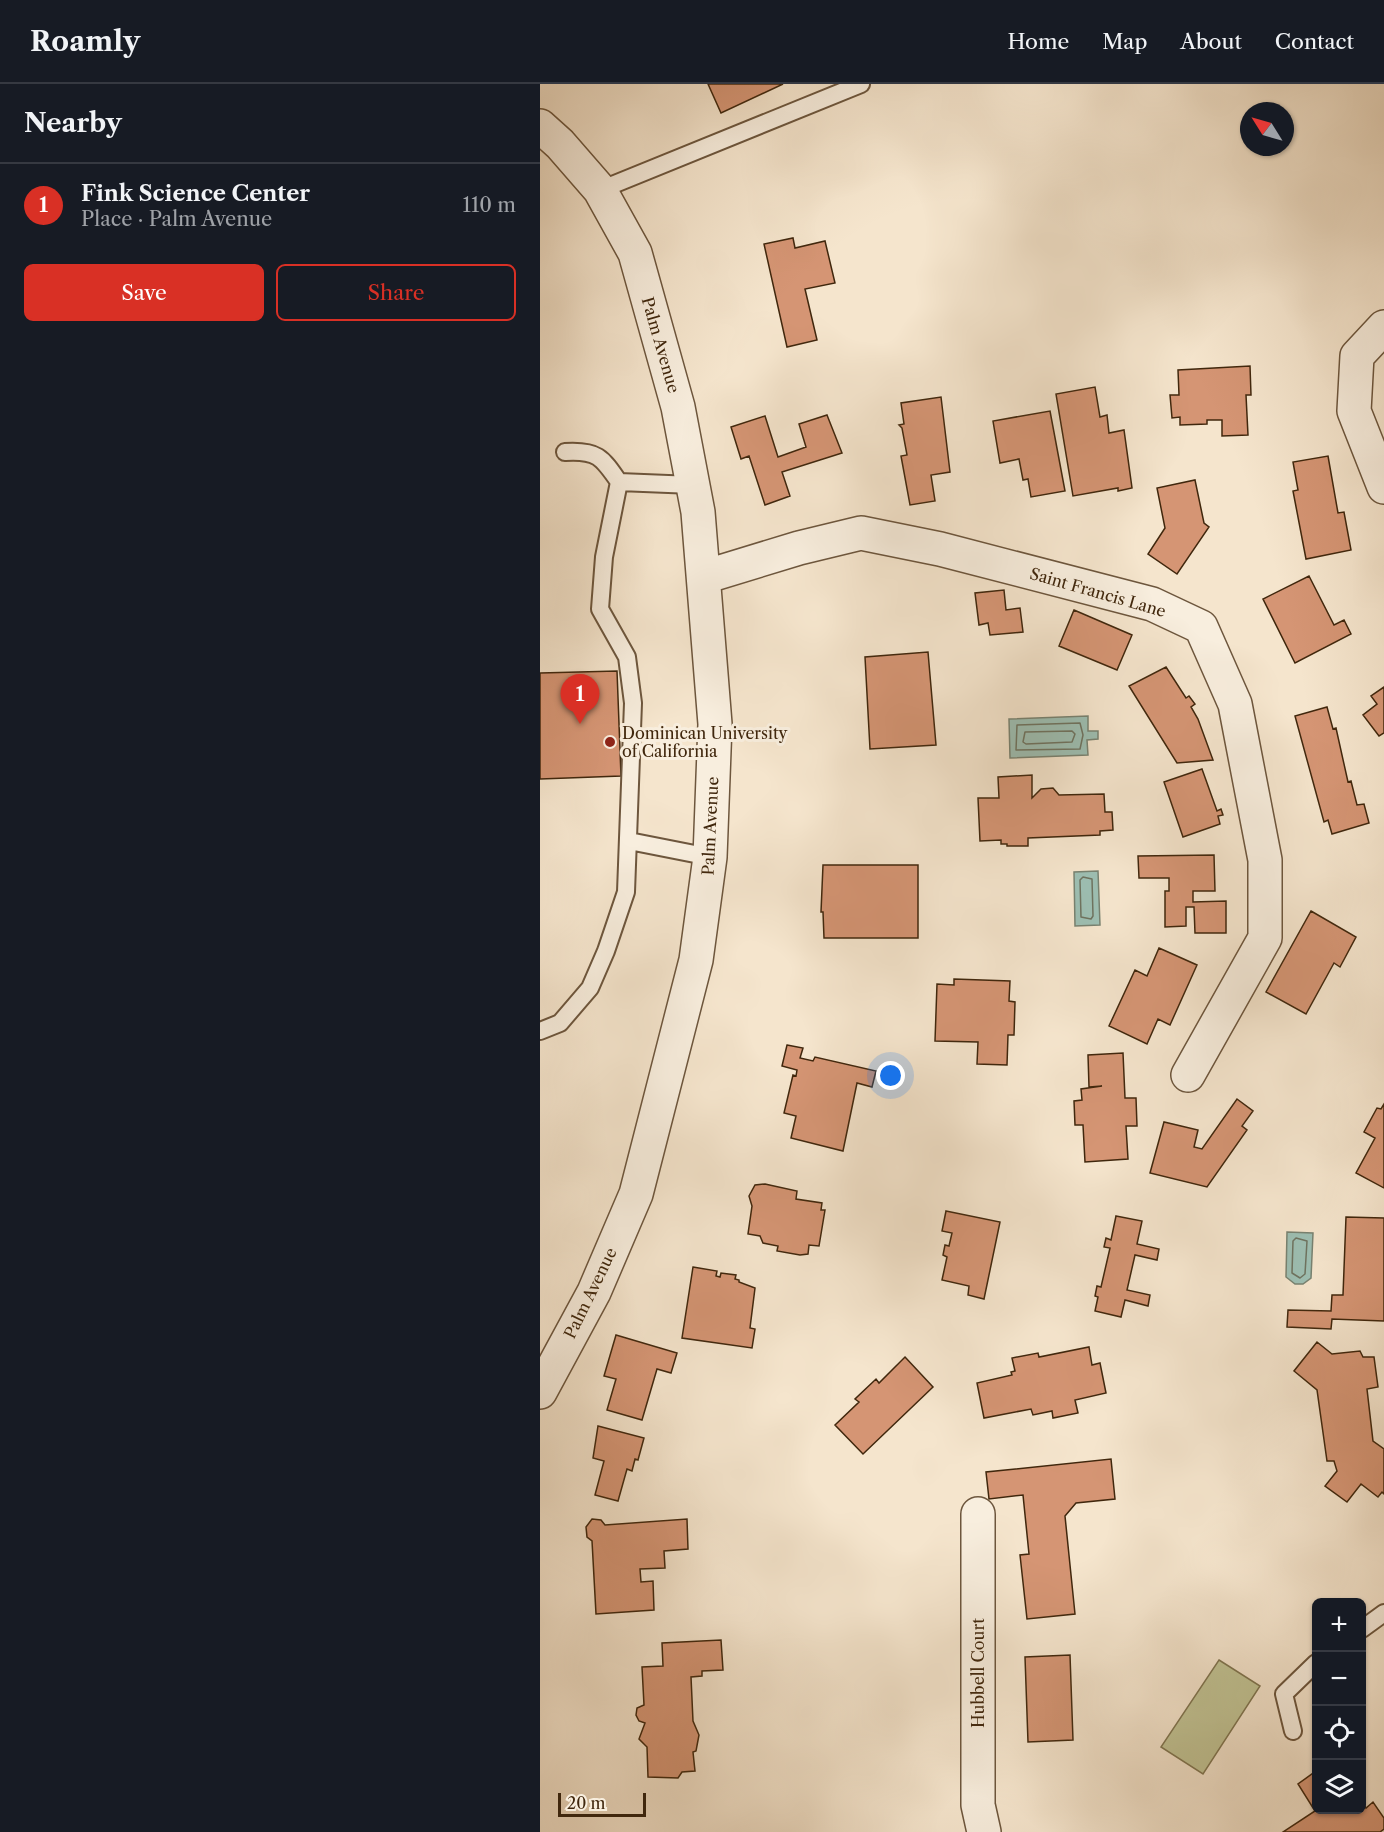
<!DOCTYPE html>
<meta charset="utf-8">
<style>
:root{--surface:#171b24;--page:#242831;--text:#f1f3f6;--muted:#9ea1a6;--line:#363941;--accent:#d93025}
body{margin:0;font-family:"Libre Caslon Text",serif;background:var(--page);color:var(--text)}
.controls{position:absolute;right:18px;bottom:18px;display:grid;overflow:hidden;border-radius:9px;box-shadow:0 2px 4px #0004}
.controls button{width:54px;height:54px;display:grid;place-items:center;padding:0;border:0;border-bottom:2px solid var(--line);background:var(--surface);color:var(--text);font:30px sans-serif}
.compass{position:absolute;left:700px;top:18px;width:54px;height:54px;border-radius:50%;background:var(--surface);box-shadow:0 2px 4px #0004;rotate:307deg}
.scale{position:absolute;left:18px;bottom:15px;width:88px;box-sizing:border-box;padding-left:6px;border:3px solid #40270d;border-top:0;font-size:16px;line-height:21px;white-space:nowrap;color:#40270d;-webkit-text-stroke:4px #f8eede;paint-order:stroke}
.you{position:absolute;left:351px;top:992px;width:21px;height:21px;margin:-15px;border:4px solid #fff;border-radius:50%;background:#1a73e8;box-shadow:0 0 0 9px #1a73e833}
.badge{display:grid;place-items:center;width:39px;height:39px;border-radius:50%;background:var(--accent);color:#fff;font-size:20px;font-weight:700}
.pin{position:absolute;translate:-50% -50px;filter:drop-shadow(0 2px 3px #0008)}
.pin::after{content:'';position:absolute;top:32px;width:21px;height:18px;background:inherit;clip-path:polygon(0 0,100% 0,50% 100%)}
.list{margin:0;padding:0;list-style:none}
h2{display:flex;justify-content:space-between;align-items:center;height:78px;margin:0;padding:0 24px;font-size:26px}
h2 small{font-size:20px;font-weight:400;color:var(--muted)}
.list li{display:grid;grid-template-columns:39px 1fr auto;gap:18px;align-items:center;box-sizing:border-box;height:84px;padding:0 24px;border-top:2px solid var(--line)}
.list b{display:block;font-size:22px;white-space:nowrap}
.list p{margin:0;font-size:20px;white-space:nowrap;color:var(--muted)}
.list em{font-size:20px;font-style:normal;color:var(--muted)}
.actions{display:flex;gap:12px;padding:18px 24px}
.actions a{flex:1;padding:14px 0;border:2px solid var(--accent);border-radius:9px;text-align:center;font-size:21px;color:var(--accent)}
.actions .main{background:var(--accent);color:#fff}
.icon{flex:none;width:33px;height:33px;fill:none;stroke:currentColor;stroke-width:2;stroke-linecap:round;stroke-linejoin:round}
.map{position:relative;flex:none;width:844px;height:1748px;overflow:hidden}
header{display:flex;align-items:center;gap:36px;box-sizing:border-box;height:84px;padding:0 30px;background:var(--surface);border-bottom:2px solid var(--line)}
header strong{font-size:28px}
nav{display:flex;gap:33px;margin-inline-start:auto;font-size:21px}
main{display:flex}
aside{flex:1;background:var(--surface)}
.map>svg:first-child{display:block}
.green{fill:#c1c394;stroke:#807550;stroke-width:1.5}
.water{fill:#9dbfb3;stroke:#788271;stroke-width:1.5}
.lines{fill:none;stroke-linecap:round;stroke-linejoin:round}
.shore{stroke:#6e7360;stroke-width:1.5}
.building{fill:#d59574;stroke:#40270d;stroke-width:1.5}
.service-casing{stroke:#6d563d;stroke-width:20}
.minor-casing{stroke:#6d563d;stroke-width:36}
.service{stroke:#f8eede;stroke-width:16}
.minor{stroke:#f8eede;stroke-width:33}
.poi-dot{fill:#8f2418;stroke:#f8eede;stroke-width:2}
.labels{text-anchor:middle;stroke-width:6;stroke-linejoin:round;paint-order:stroke}
.street-label{font-size:16px;fill:#40270d;stroke:#f8eede}
.poi-label{font-size:16px;fill:#40270d;stroke:#f8eede;text-anchor:start}
</style>
<header>
<strong>Roamly</strong>
<nav><a>Home</a><a>Map</a><a>About</a><a>Contact</a></nav>
</header>
<main>
<aside>
<h2>Nearby<small></small></h2>
<ul class="list">
<li><span class="badge">1</span><div><b>Fink Science Center</b><p>Place · Palm Avenue</p></div><em>110 m</em></li>
</ul>
<div class="actions"><a class="main">Save</a><a>Share</a></div>
</aside>
<div class="map">
<svg width="844" height="1748" viewBox="0 0 844 1748">
<rect width="100%" height="100%" fill="#f5e5cd"/>
<filter id="stains"><feTurbulence type="fractalNoise" baseFrequency=".00333" numOctaves="4"/><feColorMatrix values="0 0 0 0 .2 0 0 0 0 .09 0 0 0 0 .02 0 0 0 .5 -.17"/></filter>
<radialGradient id="worn" r=".72"><stop offset=".6" stop-color="#630" stop-opacity="0"/><stop offset="1" stop-color="#630" stop-opacity=".3"/></radialGradient>
<path class="green" d="M679,1576L720,1602L663,1690L621,1663Z"/>
<path class="water" d="M548,632V647H558V655L547,656L548,671L470,674L469,635Z
M558,787L560,841L535,842L534,788Z
M747,1148L773,1149L771,1194L763,1200H755L746,1193Z"/>
<g class="lines">
<path class="shore" d="M540,639L543,651L540,665L476,666L477,641Z
M532,647L535,650L532,658L486,660L483,658L485,648Z
M543,793L552,795L553,832L551,835L541,833L540,796Z
M756,1154L767,1157L765,1190L760,1194L752,1189L753,1157Z"/>
</g>
<path class="building" d="M168,0H243L181,29Z
M253,154L255,164L285,157L295,199L265,205L277,256L247,263L224,160Z
M710,282L711,311H706L708,351L682,352V336H667V340L640,341V333L632,334L630,311H639L638,286Z
M555,303L560,333L567,331L569,349L584,346L592,404L578,407V404L533,412L516,310Z
M401,313L410,388L391,391L395,417L370,421L361,372L367,371L362,344L359,341L364,340L361,319Z
M510,327L525,407L491,413L488,395L483,396L479,375L460,379L453,337Z
M287,331L302,369L242,388L250,412L225,421L209,372L201,375L191,343L225,332L238,373L266,363L259,340Z
M788,372L798,429L804,428L811,466L766,475L753,407L758,406L753,378Z
M655,396L664,439L669,443L637,490L608,470L625,444L617,404Z
M769,492L794,541L804,536L811,550L755,579L723,515Z
M464,506L466,526L480,524L483,548L450,551L448,539L439,541L435,509Z
M534,526L592,551L577,586L519,562Z
M388,568L396,661L330,665L325,573Z
M626,583L646,614L649,612L655,620L651,623L658,635L673,676L637,679L589,602Z
M77,587L81,692L0,695V589Z
M844,603V649L839,652L823,631L837,620L831,612Z
M787,623L793,645L796,644L808,698L811,697L817,721L824,720L829,739L792,750L788,736L784,738L755,632Z
M662,685L677,727L681,725L683,731L678,732L680,740L643,753L624,698Z
M492,691V714L501,705L513,704L519,711L564,710L565,728H572L573,746L560,747V751L488,754V762H467V760H461V756L440,757L438,714H459L458,693Z
M674,771L675,807H653V818L686,817V849H655L654,823H646V842L625,843V807H629V794H599L598,772Z
M283,781H378V854H284L283,828H281Z
M771,827L816,853L800,883L794,879L766,930L726,908Z
M619,864L657,881L630,941L618,935L607,960L569,942L595,886L607,892Z
M414,895L470,897L469,917L475,918L474,951H468L467,981L437,980L438,958L395,957L397,900L414,901Z
M247,961L263,964L260,974L273,977L275,973L336,987L332,1003L317,999L303,1067L251,1054L256,1032L244,1029L253,991L256,992L257,986L242,982Z
M583,969L585,1014H596L597,1042H586L588,1075L545,1078L543,1041H535L534,1017L542,1016L541,1005L562,1002L549,1003L548,971Z
M697,1015L713,1027L702,1042L707,1046L667,1103L610,1089L624,1038L658,1046L654,1063L662,1065Z
M844,1020V1104L816,1089L835,1054L824,1048L837,1024L841,1025Z
M225,1100L257,1107L256,1115L282,1119L281,1126H285L279,1162L269,1161L268,1170L260,1171L237,1167L238,1162L223,1159L220,1152L208,1150L212,1122L209,1112L215,1101Z
M406,1127L460,1138L444,1215L428,1211L429,1202L402,1196L407,1173L403,1171L405,1161L409,1162L412,1149L402,1147Z
M576,1132L602,1137L597,1160L619,1165L617,1176L595,1171L587,1206L610,1211L608,1222L585,1216L581,1233L555,1227L558,1213L555,1212L557,1202L561,1203L570,1164L564,1163L566,1154L571,1156Z
M806,1133L844,1134V1237L792,1235L791,1245L747,1243L748,1226L791,1227L792,1211H803Z
M153,1183L177,1187L176,1192L180,1193L181,1189L196,1191L195,1195L199,1196V1198L215,1204L210,1244L215,1245L212,1264L142,1254Z
M76,1251L137,1269L131,1289L117,1285L102,1336L67,1326L76,1295L64,1292Z
M777,1258L792,1270L820,1267L823,1273H834L838,1303L827,1305L833,1357L844,1365V1410L842,1408L838,1413L821,1400L807,1418L785,1402L797,1387L794,1377H787L777,1306L754,1287Z
M549,1263L552,1281L560,1279L566,1309L535,1316L538,1329L513,1334L512,1327L493,1331L491,1325L444,1334L437,1299L472,1291L471,1288L475,1287L472,1274L498,1269L499,1273Z
M365,1273L393,1303L323,1370L295,1341L319,1318L315,1315L336,1295L339,1299Z
M58,1342L104,1354L98,1376L95,1375L92,1387L87,1385L78,1417L55,1411L64,1377L53,1374Z
M571,1375L575,1415L536,1419L525,1432L535,1530L487,1535L480,1471L489,1470L483,1411L449,1415L446,1388Z
M52,1435L61,1436L65,1441L147,1435L148,1465L124,1467L125,1484L100,1485L101,1498L113,1497L114,1526L56,1530L52,1457L47,1453L46,1443Z
M181,1556L183,1586L162,1587V1592L151,1593L153,1637L159,1651L156,1667L153,1668L155,1687L142,1688L138,1694L108,1693L107,1663L99,1655L105,1639L99,1637L96,1631L97,1624L104,1621L102,1583L123,1582L122,1559Z
M530,1571L533,1656L488,1658L485,1573Z
M776,1687V1726H822V1717L826,1724L833,1718L844,1734V1745L840,1748H743L775,1727L758,1700Z"/>
<g class="lines">
<defs>
<path id="service" d="M60,106L321,0
M25,368C57,366 62,373 79,398
M89,757L170,773
M0,947L20,939L50,904L66,867L86,808L93,619L87,573L60,525L64,473L79,398L153,401
M822,1545L844,1529
M753,1647L744,1610L776,1579"/>
<path id="minor" d="M0,42L20,60L60,106L95,169L138,323L158,428L175,640L170,773L156,876L96,1110L54,1208L0,1308
M844,243L817,272L814,327L844,403
M164,493L259,464L321,449L400,465L612,520L661,543L695,620L725,776V854L648,991
M438,1430V1721L444,1748"/>
</defs>
<use href="#service" class="service-casing"/>
<use href="#minor" class="minor-casing"/>
<use href="#service" class="service"/>
<use href="#minor" class="minor"/>
</g>
<circle class="poi-dot" cx="70" cy="658" r="6"/>
<g class="labels">
<g class="street-label">
<text transform="translate(121 261) rotate(74)" y="6">Palm Avenue</text>
<text transform="translate(558 508) rotate(16)" y="6">Saint Francis Lane</text>
<text transform="translate(170 742) rotate(-87)" y="6">Palm Avenue</text>
<text transform="translate(50 1209) rotate(-64)" y="6">Palm Avenue</text>
<text transform="translate(438 1589) rotate(-90)" y="6">Hubbell Court</text>
</g>
<g class="poi-label">
<text x="82" y="655">Dominican University<tspan x="82" dy="18">of California</tspan></text>
</g>
</g>
<rect width="100%" height="100%" filter="url(#stains)"/>
<rect width="100%" height="100%" fill="url(#worn)"/>
</svg>
<div class="controls">
<button>+</button>
<button>−</button>
<button><svg class="icon" aria-label="locate" viewBox="0 0 24 24"><circle cx="12" cy="12" r="6"/><path d="M12 2v4M12 18v4M2 12h4M18 12h4"/></svg></button>
<button><svg class="icon" aria-label="layers" viewBox="0 0 24 24"><path d="M12 4l9 5-9 5-9-5zM3 14l9 5 9-5"/></svg></button>
</div>
<svg class="compass" viewBox="-18 -18 36 36"><path d="M0-13l5 13h-10z" fill="#e53935"/><path d="M0 13l5-13h-10z" fill="#9ea1a6"/></svg>
<div class="scale">20 m</div>
<div class="you"></div>
<div class="pin badge" style="left:40px;top:640px">1</div>
</div>
</main>
